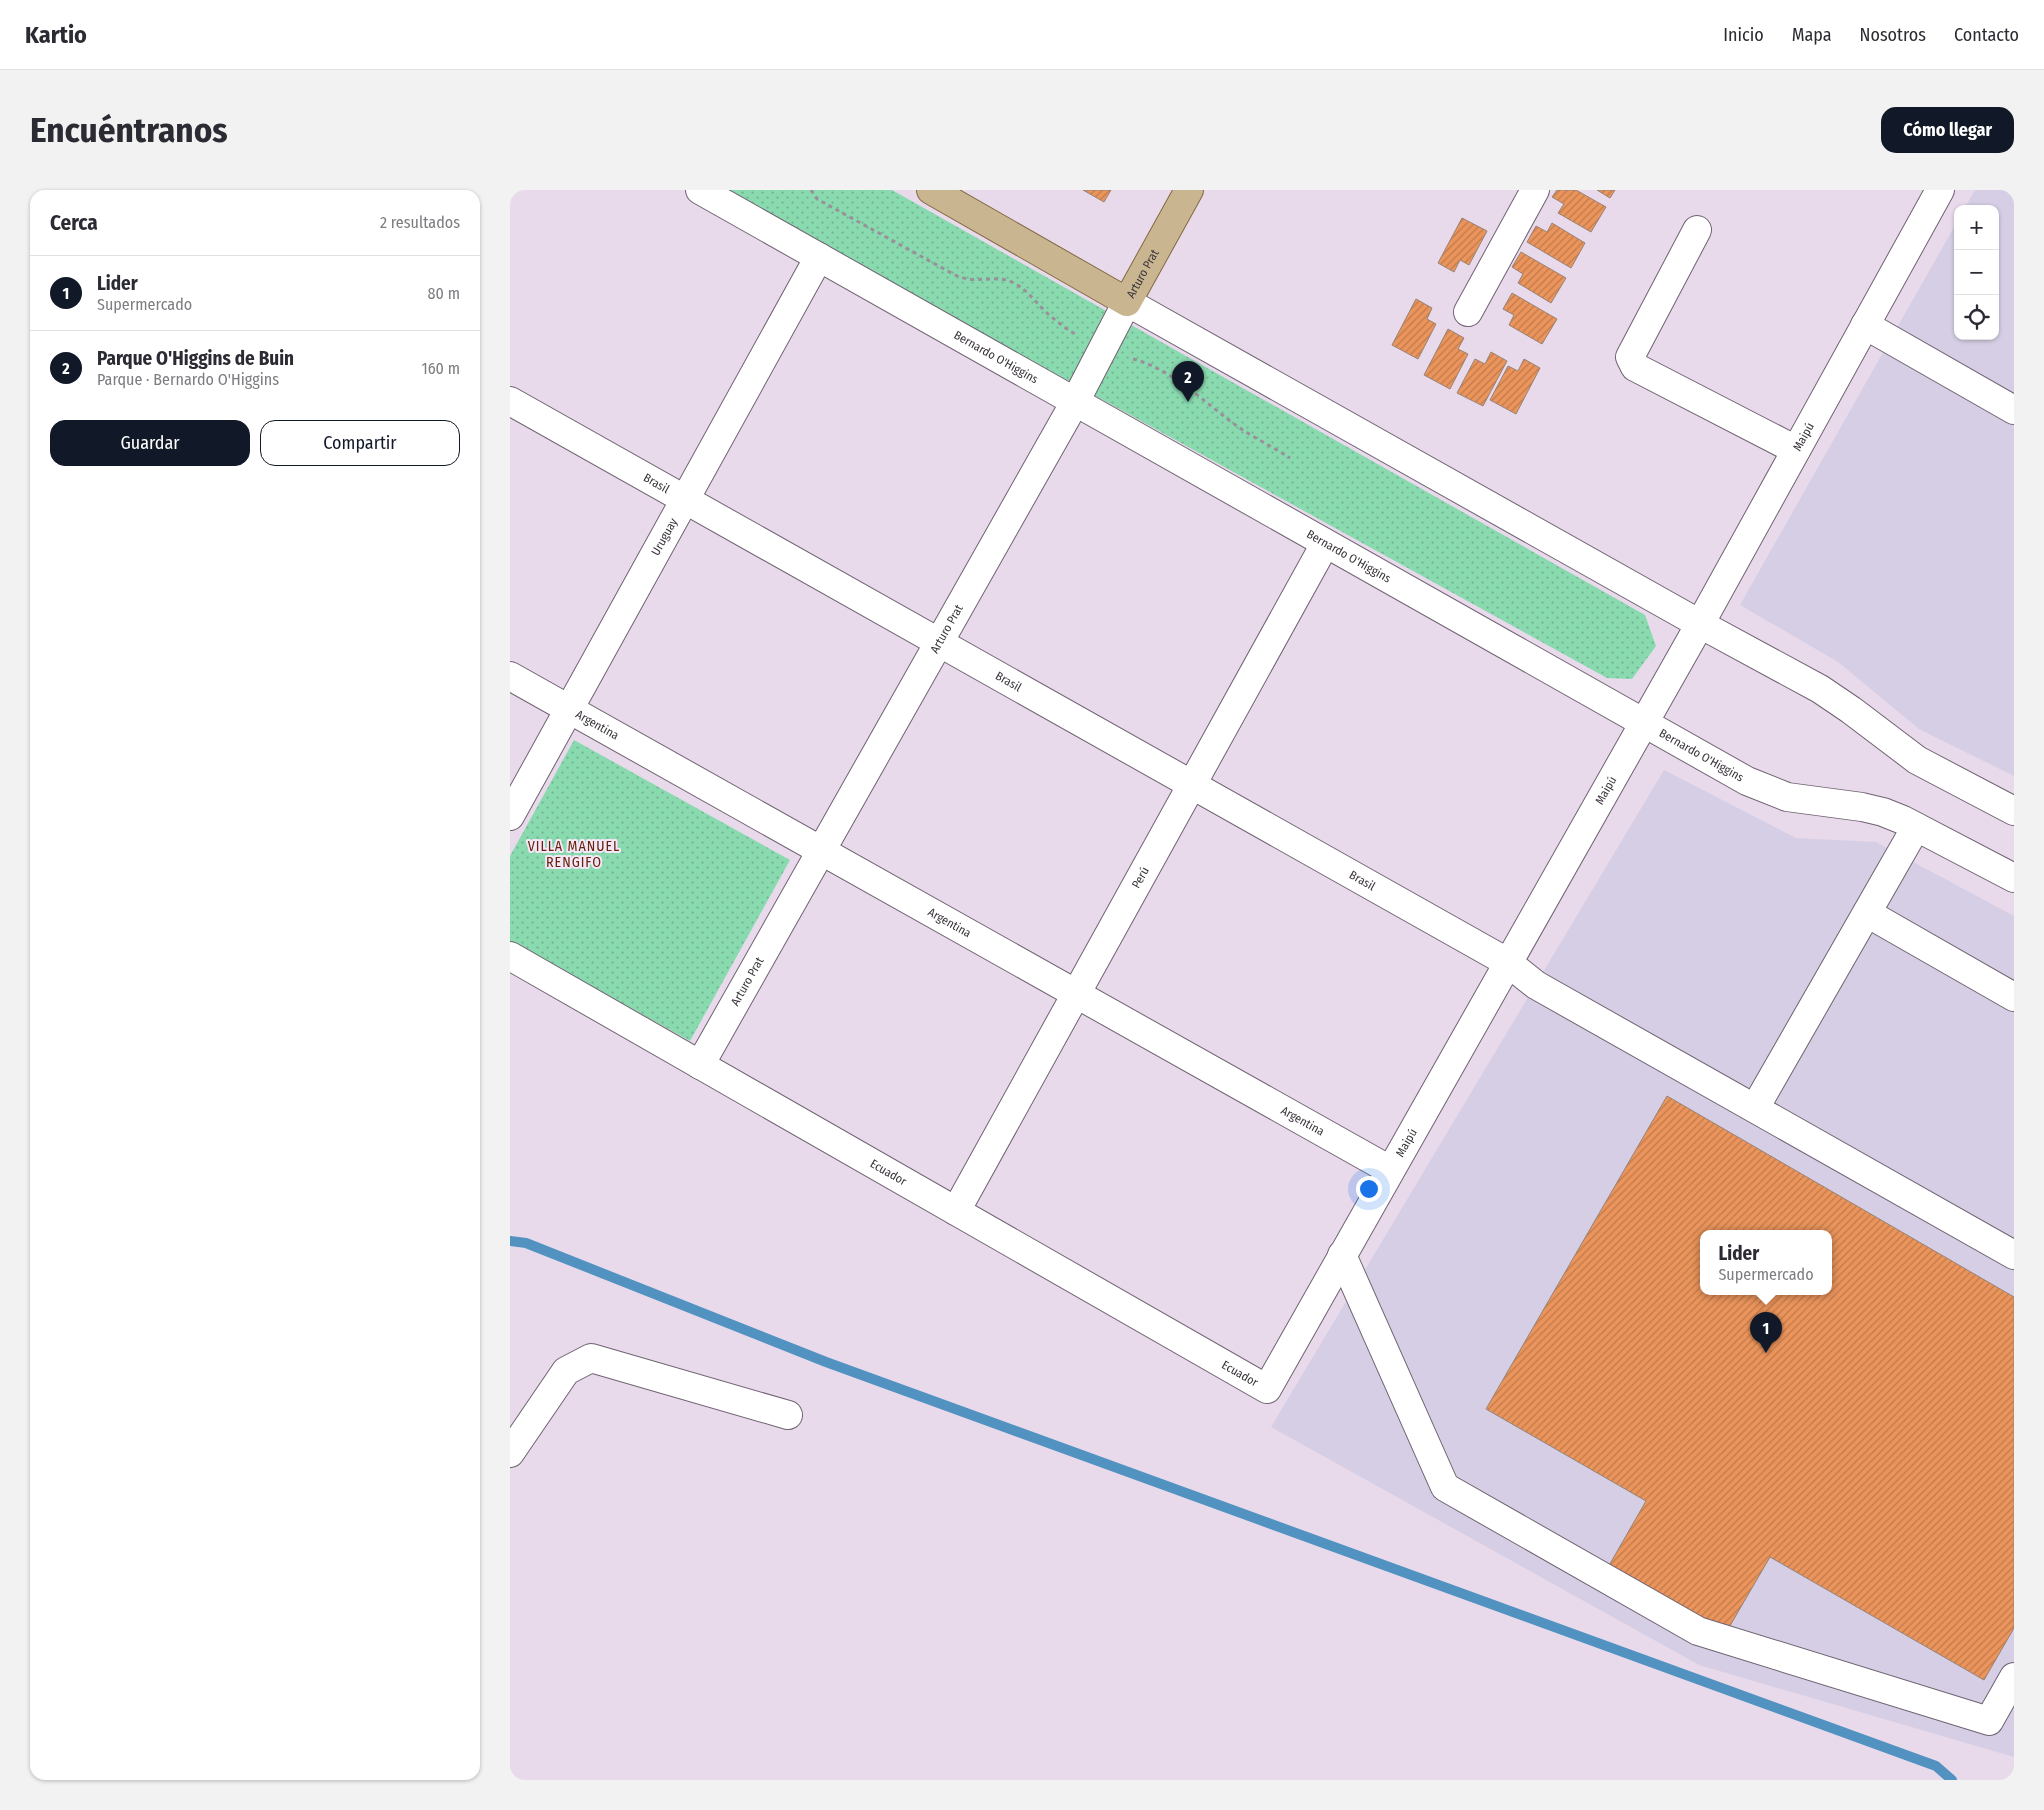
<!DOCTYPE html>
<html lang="es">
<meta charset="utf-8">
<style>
:root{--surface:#fff;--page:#f2f2f3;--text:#2b2b33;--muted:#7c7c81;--line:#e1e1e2;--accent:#111827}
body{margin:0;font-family:"Fira Sans Condensed",sans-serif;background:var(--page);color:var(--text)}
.controls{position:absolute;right:15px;top:15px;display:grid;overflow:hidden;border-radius:10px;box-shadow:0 1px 4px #0004}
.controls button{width:45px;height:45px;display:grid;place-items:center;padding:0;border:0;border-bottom:1px solid var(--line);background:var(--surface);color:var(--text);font:25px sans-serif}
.you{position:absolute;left:858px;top:998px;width:18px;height:18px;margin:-12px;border:4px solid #fff;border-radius:50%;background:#1a73e8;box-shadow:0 0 0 8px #1a73e833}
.badge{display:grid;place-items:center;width:32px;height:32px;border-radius:50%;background:var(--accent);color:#fff;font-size:16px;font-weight:700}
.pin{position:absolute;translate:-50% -41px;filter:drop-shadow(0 1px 2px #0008)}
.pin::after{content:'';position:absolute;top:26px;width:18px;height:15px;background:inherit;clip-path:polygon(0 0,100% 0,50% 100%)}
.popup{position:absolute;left:1190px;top:1040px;width:132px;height:65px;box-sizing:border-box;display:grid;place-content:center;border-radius:10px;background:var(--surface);filter:drop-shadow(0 1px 4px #0005);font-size:16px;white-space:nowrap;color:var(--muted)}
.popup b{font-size:19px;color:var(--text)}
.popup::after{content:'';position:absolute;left:50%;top:100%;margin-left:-10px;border:10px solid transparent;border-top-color:var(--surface)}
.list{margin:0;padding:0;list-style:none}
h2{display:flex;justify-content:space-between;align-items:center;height:65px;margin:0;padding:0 20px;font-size:21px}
h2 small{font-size:16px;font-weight:400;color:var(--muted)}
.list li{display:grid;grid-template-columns:32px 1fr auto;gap:15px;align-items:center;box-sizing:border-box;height:75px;padding:0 20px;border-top:1px solid var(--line)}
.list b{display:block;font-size:19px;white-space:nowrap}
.list p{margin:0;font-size:16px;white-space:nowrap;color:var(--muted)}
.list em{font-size:16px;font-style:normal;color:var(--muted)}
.actions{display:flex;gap:10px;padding:15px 20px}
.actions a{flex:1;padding:11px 0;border:1px solid var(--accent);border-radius:15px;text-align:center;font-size:18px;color:var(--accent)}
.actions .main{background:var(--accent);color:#fff}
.icon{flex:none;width:28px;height:28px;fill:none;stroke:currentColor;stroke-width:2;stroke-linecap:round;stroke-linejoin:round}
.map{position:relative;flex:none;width:1504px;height:1590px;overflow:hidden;border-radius:15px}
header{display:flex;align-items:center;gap:30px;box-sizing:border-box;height:70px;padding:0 25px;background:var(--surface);border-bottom:1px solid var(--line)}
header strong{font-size:24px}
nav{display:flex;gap:28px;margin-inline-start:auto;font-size:18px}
.intro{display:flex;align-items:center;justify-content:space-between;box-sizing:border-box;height:120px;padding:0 30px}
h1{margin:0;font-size:35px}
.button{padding:12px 22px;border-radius:15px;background:var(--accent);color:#fff;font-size:18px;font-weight:700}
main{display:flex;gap:30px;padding:0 30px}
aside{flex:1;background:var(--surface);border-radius:15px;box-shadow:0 1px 4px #0004}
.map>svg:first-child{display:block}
.commercial{fill:#d6cee4;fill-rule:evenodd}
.park{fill:url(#park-dots)}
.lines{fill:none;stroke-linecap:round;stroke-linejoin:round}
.stream{stroke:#5292c1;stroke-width:10}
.building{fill:url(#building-hatch);stroke:#958378;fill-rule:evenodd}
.minor-casing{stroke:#6f6271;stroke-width:30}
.major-casing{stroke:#806942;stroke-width:30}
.path{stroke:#9a909c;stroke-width:3;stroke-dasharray:4 4;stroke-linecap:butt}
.minor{stroke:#fff;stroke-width:28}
.major{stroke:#c9b690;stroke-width:28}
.labels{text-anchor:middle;stroke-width:4;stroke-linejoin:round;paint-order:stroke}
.street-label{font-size:12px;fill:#3a343b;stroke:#f6e7f8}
.neighbourhood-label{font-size:14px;letter-spacing:1px;fill:#65240b;stroke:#f6e7f8}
</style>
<header>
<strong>Kartio</strong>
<nav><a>Inicio</a><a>Mapa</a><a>Nosotros</a><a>Contacto</a></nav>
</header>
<div class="intro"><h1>Encuéntranos</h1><a class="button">Cómo llegar</a></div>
<main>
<aside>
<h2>Cerca<small>2 resultados</small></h2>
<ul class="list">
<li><span class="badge">1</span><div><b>Lider</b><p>Supermercado</p></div><em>80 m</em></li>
<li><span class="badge">2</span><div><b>Parque O'Higgins de Buin</b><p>Parque · Bernardo O'Higgins</p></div><em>160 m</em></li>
</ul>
<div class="actions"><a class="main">Guardar</a><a>Compartir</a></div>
</aside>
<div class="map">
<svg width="1504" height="1590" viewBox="0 0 1504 1590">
<defs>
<pattern id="park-dots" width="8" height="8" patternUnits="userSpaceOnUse" patternTransform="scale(1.25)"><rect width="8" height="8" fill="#8adab0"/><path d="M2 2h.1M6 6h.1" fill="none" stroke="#72b290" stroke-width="1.8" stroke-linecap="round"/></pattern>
<pattern id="building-hatch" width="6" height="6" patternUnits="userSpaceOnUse" patternTransform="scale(1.25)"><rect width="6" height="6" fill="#eb945b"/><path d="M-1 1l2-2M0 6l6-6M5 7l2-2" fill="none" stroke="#bf7a4c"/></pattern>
</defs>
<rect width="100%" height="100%" fill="#e8daeb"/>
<path class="commercial" d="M1465,0H1504V586L1409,539L1328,472L1230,415L1448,30V146H1485V19H1454Z
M1154,580L1286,648L1366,652L1504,726V1567L1189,1475L761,1237ZM1194,1044H1318V1102H1194Z"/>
<path class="park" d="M212,0H382L1135,425L1146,456L1122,489L1097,488Z
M64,550L280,670L180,851L0,751V666Z"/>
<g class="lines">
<path class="stream" d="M0,1051L16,1053L316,1172L1426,1576L1442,1590"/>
</g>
<path class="building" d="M573,0H601L594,12Z
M1047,0H1066L1096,17L1081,42L1048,23L1054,14L1042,7Z
M1087,0H1105L1100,8Z
M952,28L977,41L959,75L950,70L944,82L928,73Z
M1042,33L1075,53L1061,78L1017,52L1026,36L1037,42Z
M1011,62L1056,88L1041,113L1008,93L1013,84L1002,77Z
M1002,103L1047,129L1032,154L999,135L1004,125L993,119Z
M906,109L922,118L917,129L926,134L908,169L882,155Z
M938,139L954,148L948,159L958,164L940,199L914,185Z
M981,162L997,171L973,216L947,203L965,169L975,174Z
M1014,169L1030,178L1006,224L980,210L998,176L1008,181Z
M1157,906L1504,1107V1438L1474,1490L1260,1367L1214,1446L1097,1379L1136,1311L976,1219ZM1194,1044H1318V1102H1194Z"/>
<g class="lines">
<defs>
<g id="minor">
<path id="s1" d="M190,0L1237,591L1277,607L1352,617L1373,622L1393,630L1504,688"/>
<path d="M1187,40L1120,167L1125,177L1286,260"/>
<path d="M958,122L1025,0"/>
<path d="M1355,135L1504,220"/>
<path id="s2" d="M0,211L997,772L1026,795L1504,1065"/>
<path id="s3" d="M0,486L880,980"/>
<path id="s4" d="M0,626L309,67"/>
<path d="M1357,723L1504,807"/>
<path id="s5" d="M0,766L757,1199L1190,434L1430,0"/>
<path id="s6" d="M190,875L565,212L617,112L1190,434L1310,499L1341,520L1407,570L1504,621"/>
<path d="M1245,918L1406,637"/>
<path id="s7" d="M446,1021L815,354"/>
<path d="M832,1065L935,1297L1188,1441L1479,1531L1504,1487"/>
<path d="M0,1263L56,1181L81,1168L278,1225"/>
</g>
<g id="major">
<path id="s8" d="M421,0L617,112L679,0"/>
</g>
</defs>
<use href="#minor" class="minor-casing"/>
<use href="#major" class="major-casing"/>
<path class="path" d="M301,0L307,9L445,85C467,95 482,84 502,92C517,99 525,112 537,123C546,131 555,138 565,144
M623,169C662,179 695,213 727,236C744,248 763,257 780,268"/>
<use href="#minor" class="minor"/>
<use href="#major" class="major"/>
</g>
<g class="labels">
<g class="street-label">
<text dy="4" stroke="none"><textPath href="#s8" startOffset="258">Arturo Prat</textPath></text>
<text dy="4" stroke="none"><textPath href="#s1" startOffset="340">Bernardo O'Higgins</textPath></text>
<text dy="4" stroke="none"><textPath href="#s5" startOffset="1965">Maipú</textPath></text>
<text dy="4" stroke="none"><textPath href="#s2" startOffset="168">Brasil</textPath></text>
<text dy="4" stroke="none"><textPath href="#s4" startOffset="319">Uruguay</textPath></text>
<text dy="4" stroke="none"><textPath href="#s1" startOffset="745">Bernardo O'Higgins</textPath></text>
<text dy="4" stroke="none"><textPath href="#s6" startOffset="501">Arturo Prat</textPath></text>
<text dy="4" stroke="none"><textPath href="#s2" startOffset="572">Brasil</textPath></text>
<text dy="4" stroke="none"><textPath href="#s3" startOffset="100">Argentina</textPath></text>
<text dy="4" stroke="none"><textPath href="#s1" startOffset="1150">Bernardo O'Higgins</textPath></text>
<text dy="4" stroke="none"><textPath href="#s5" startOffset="1560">Maipú</textPath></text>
<text dy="4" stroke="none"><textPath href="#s7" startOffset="381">Perú</textPath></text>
<text dy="4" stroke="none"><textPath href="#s2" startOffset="978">Brasil</textPath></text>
<text dy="4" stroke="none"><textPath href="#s3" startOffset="504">Argentina</textPath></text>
<text dy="4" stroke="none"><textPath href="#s6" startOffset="96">Arturo Prat</textPath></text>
<text dy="4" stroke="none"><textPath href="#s3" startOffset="909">Argentina</textPath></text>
<text dy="4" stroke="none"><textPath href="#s5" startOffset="1155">Maipú</textPath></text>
<text dy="4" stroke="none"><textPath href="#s5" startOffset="436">Ecuador</textPath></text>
<text dy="4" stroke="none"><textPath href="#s5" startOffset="841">Ecuador</textPath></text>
</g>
<g class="neighbourhood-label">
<text x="64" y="661">VILLA MANUEL<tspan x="64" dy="16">RENGIFO</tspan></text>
</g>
</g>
</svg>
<div class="controls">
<button>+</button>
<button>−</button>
<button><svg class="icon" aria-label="locate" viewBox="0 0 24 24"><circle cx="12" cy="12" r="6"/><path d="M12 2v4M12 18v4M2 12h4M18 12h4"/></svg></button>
</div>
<div class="you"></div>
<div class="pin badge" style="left:1256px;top:1163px">1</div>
<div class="popup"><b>Lider</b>Supermercado</div>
<div class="pin badge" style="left:678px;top:212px">2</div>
</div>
</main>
